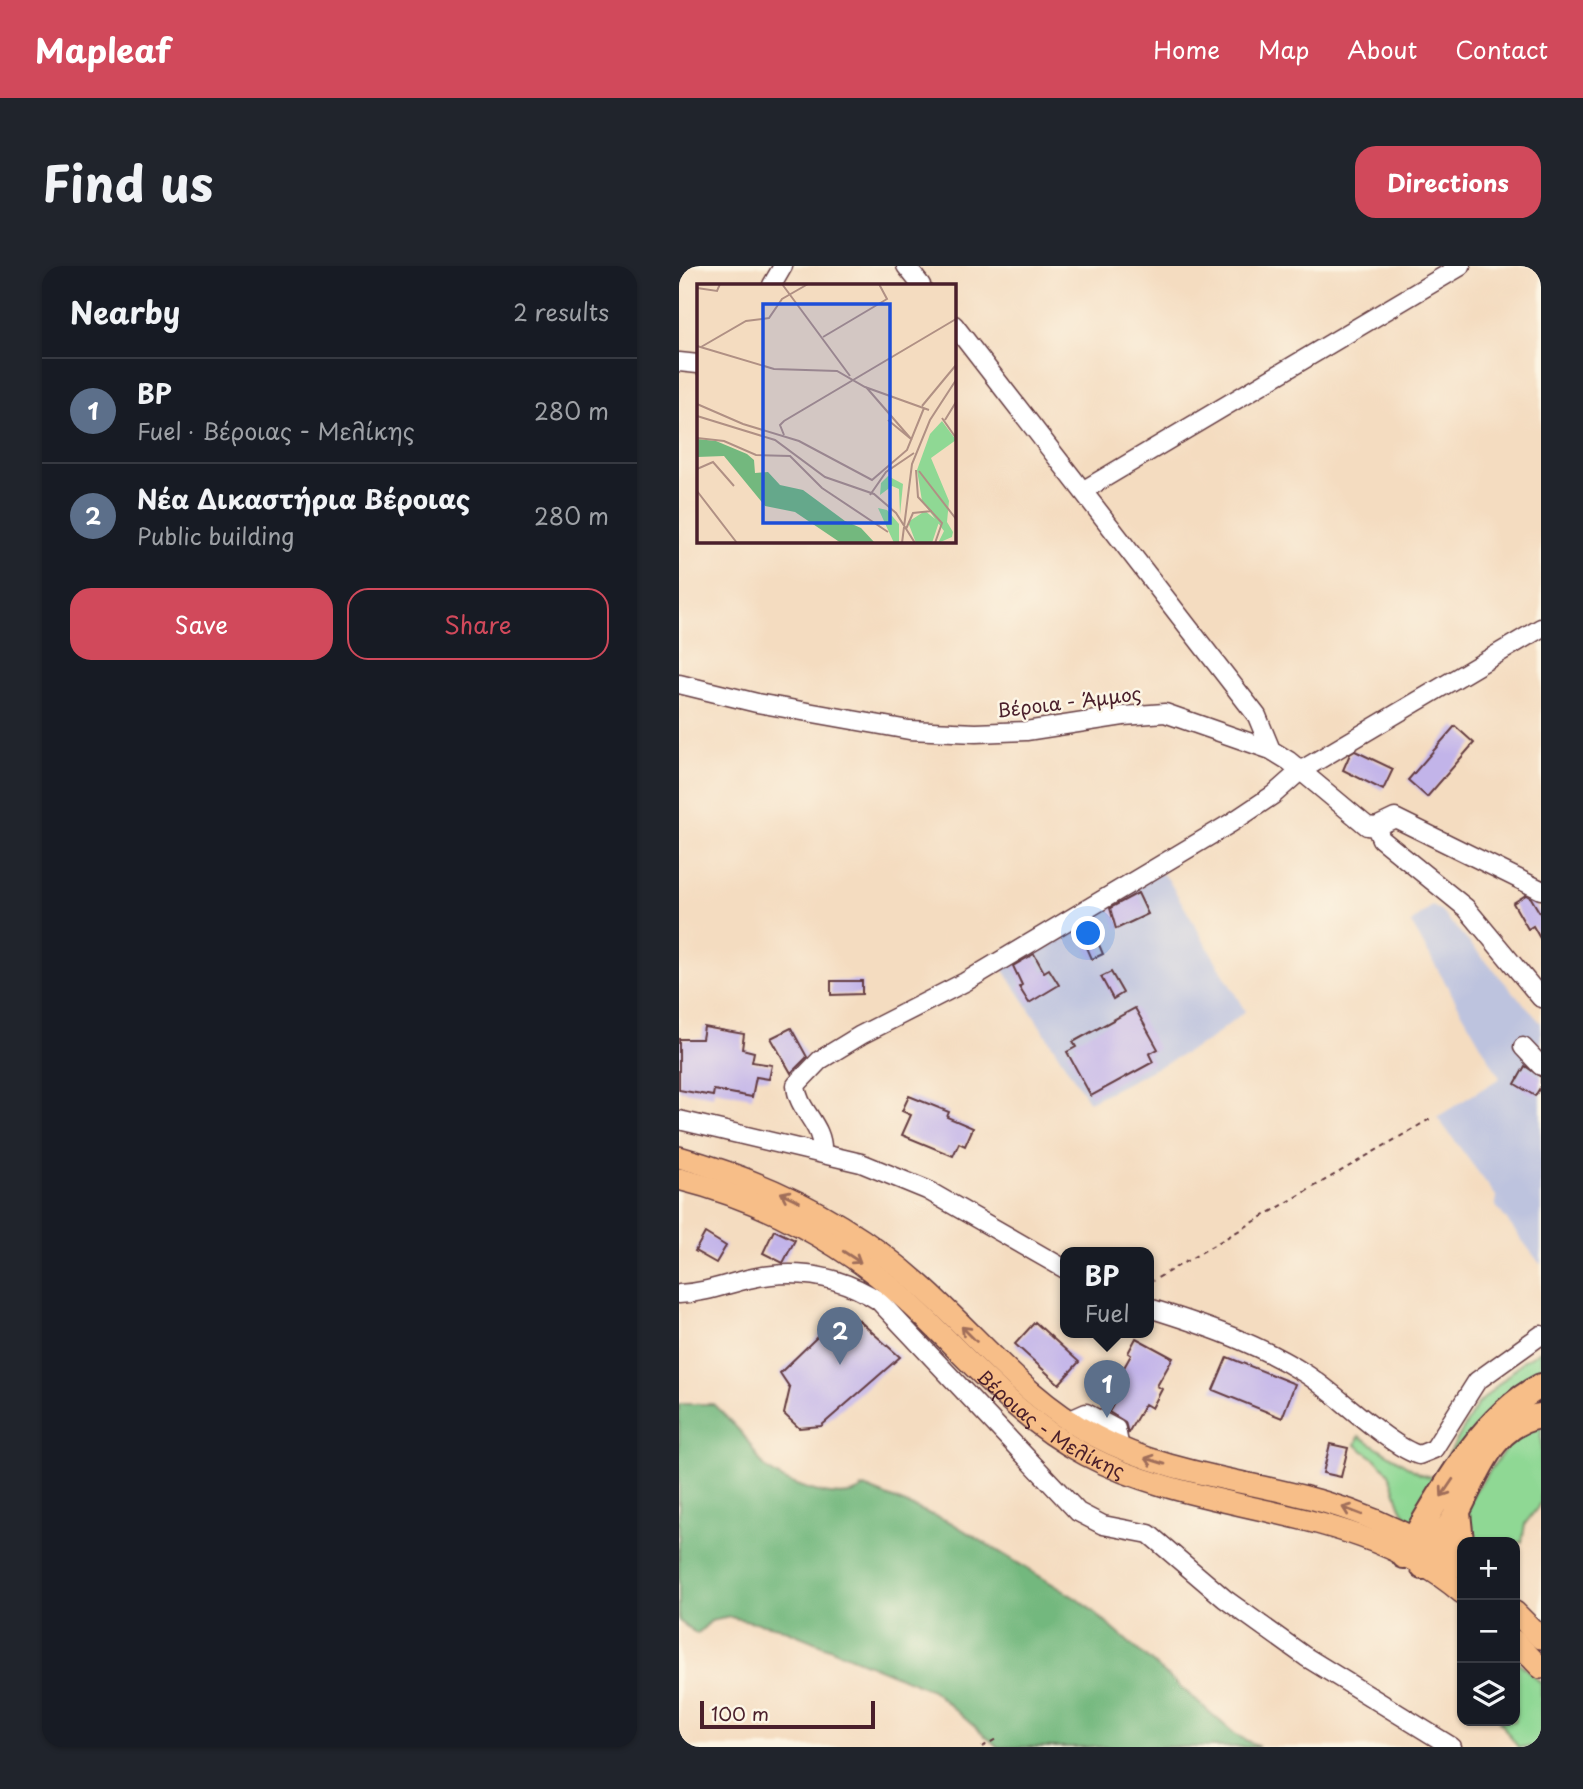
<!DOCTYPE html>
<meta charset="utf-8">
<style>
:root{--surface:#171b24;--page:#20242c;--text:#f1f3f6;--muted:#9ea1a6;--line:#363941;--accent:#d1495b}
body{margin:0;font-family:"Playpen Sans",sans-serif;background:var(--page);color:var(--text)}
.controls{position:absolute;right:21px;bottom:21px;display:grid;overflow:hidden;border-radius:14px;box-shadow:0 2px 5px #0004}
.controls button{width:63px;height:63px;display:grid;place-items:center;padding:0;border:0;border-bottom:2px solid var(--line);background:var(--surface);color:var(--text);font:35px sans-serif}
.scale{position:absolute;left:21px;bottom:18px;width:175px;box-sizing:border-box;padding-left:7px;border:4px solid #4a1f2b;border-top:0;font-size:19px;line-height:24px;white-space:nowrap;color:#4a1f2b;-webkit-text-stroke:5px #fcf5e5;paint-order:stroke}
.you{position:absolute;left:410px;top:668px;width:24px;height:24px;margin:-18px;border:5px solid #fff;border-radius:50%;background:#1a73e8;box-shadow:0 0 0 10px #1a73e833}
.badge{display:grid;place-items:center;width:46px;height:46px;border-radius:50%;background:var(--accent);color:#fff;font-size:23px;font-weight:700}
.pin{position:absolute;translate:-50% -58px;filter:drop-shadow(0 2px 4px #0008)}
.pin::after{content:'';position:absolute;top:37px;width:24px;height:21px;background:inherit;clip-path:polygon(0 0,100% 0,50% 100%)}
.popup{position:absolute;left:381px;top:981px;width:94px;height:91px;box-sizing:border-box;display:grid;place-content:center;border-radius:14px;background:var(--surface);filter:drop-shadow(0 2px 5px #0005);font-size:23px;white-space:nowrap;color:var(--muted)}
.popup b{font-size:26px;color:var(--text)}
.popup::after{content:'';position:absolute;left:50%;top:100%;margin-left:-14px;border:14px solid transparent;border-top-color:var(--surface)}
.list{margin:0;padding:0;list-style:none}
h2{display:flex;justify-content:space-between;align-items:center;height:91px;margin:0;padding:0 28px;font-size:30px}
h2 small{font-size:23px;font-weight:400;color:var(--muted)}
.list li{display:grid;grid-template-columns:46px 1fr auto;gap:21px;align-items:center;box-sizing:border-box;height:105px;padding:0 28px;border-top:2px solid var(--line)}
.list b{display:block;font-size:26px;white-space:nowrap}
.list p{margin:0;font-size:23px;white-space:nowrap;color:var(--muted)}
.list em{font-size:23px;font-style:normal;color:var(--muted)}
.actions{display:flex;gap:14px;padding:21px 28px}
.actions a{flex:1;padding:16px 0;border:2px solid var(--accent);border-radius:21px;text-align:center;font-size:24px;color:var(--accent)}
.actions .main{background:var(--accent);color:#fff}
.icon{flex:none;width:38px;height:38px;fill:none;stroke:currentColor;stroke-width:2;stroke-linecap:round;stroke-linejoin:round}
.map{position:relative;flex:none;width:862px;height:1481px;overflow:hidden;border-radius:21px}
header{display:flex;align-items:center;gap:42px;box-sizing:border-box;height:98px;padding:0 35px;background:var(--accent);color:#fff}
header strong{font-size:33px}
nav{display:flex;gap:38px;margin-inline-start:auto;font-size:24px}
.intro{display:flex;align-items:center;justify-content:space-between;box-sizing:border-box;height:168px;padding:0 42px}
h1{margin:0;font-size:49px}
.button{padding:18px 32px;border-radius:21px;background:var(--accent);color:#fff;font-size:24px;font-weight:700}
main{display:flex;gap:42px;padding:0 42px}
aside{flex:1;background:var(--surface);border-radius:21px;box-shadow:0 2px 5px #0004}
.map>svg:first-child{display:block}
.industrial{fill:#bdc3de}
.green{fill:#8fd894;stroke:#6c7c60;stroke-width:2}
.forest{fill:#73b87e;stroke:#5e6c54;stroke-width:2}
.building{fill:#c2b4e9}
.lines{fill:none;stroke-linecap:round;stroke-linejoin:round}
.minor-casing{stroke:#643b41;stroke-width:21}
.major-casing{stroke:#643b41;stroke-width:24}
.highway-casing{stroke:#643b41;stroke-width:28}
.path{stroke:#643b41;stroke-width:2;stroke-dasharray:5 5;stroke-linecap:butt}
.minor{stroke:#fff;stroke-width:18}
.major{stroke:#f7be88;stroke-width:21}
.highway{stroke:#f7be88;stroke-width:24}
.oneway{stroke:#a06e5a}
.labels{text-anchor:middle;stroke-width:5;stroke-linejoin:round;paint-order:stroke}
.street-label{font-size:19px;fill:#4a1f2b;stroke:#fcf5e5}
.inset-road{fill:none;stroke:#b09084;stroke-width:2}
.view{fill:#1d4ed8;fill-opacity:0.15;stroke:#1d4ed8;stroke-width:3.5}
.inset-edge{fill:none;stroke:#4a1f2b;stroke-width:3.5}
</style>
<header>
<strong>Mapleaf</strong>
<nav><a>Home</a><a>Map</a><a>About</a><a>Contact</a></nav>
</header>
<div class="intro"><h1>Find us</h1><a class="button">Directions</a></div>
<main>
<aside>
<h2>Nearby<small>2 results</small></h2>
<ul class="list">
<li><span class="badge" style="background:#5c6f8a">1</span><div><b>BP</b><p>Fuel · Βέροιας - Μελίκης</p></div><em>280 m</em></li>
<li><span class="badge" style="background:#5c6f8a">2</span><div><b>Νέα Δικαστήρια Βέροιας</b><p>Public building</p></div><em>280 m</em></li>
</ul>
<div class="actions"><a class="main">Save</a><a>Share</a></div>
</aside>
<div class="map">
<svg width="862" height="1481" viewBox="0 0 862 1481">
<rect width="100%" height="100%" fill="#fcf5e5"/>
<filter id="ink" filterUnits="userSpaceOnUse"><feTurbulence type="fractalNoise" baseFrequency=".0143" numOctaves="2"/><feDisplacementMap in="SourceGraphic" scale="14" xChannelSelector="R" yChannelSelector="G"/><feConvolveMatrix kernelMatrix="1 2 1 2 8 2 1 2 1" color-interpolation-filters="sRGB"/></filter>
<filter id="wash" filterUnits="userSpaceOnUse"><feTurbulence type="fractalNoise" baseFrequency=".00686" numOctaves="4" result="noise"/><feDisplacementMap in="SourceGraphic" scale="28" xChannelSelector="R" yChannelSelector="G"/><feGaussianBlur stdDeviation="1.57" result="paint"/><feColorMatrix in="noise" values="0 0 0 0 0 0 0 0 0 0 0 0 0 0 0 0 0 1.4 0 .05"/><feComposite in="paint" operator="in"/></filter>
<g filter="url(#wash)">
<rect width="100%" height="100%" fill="#f4dcc0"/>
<path class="industrial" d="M481,606L489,613L566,745L528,776L410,836L323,701Z
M753,640L761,644L862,757V999L817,940V930L758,851L821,812L732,657Z"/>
<path class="green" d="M862,1085V1111L736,1256C714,1245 721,1218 704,1200C697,1192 685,1186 677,1179L680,1170L741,1208L756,1212L798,1139L844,1095Z
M862,1161V1237L846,1258L843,1276H789L788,1248L794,1228L835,1171Z
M836,1393L862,1417V1481H839L820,1455H836Z"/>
<path class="forest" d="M0,1138H34C44,1148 55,1158 64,1169C73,1179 79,1196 89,1204C108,1219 165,1240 185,1221L271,1256L403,1336L557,1469L580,1481H319L253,1424L99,1361L51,1351L32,1355L18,1368L0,1355Z"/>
<g id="blocks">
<path class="building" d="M776,460L795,477L748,531L729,514Z
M676,485L714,503L704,524L664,504L671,488Z
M459,627L469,648L437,663L431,642Z
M847,629L852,632L862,649V674L854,660L849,663L834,637Z
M414,665L424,688L413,693L403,670Z
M355,688L365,706L370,703L380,719L350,737L340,721L343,719L334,700Z
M432,706L444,727L434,733L422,711Z
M152,715H183V728L152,729Z
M456,742L479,783L470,788L474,796L412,830L388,786L397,781L394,776Z
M25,761L65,768L63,783L75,786L73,796L93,799L90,813L77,811L73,831L35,824L34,830L0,824V773H23Z
M112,762L128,791L112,807L92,772Z
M846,800L862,811V820L856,830L836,818Z
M230,830L270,846L268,851L294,862L286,880L280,877L274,890L223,869L232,849L223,845Z
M95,964L116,974L104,997L84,987Z
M26,967L47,980L37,997L16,985Z
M167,1043L221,1091L142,1160L120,1162L105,1148L111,1122L101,1107Z
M356,1056L400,1096L380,1118L336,1078Z
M457,1072L494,1092L478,1120L483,1123L473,1142L466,1138L449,1167L446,1156L430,1146L442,1125L434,1121L452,1089L449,1087Z
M548,1091L616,1118L603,1152L534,1124Z
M651,1178L669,1182L662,1211L644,1207Z"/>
</g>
</g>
<g filter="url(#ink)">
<use href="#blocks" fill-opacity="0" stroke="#643b41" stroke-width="2"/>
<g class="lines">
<defs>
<path id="minor" d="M227,0L242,19
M93,19L104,0
M275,59L578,450L592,484
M0,96L19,98
M405,224L782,0
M0,418L78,437L230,464L297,467L347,465L444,450L486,447L592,484L610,495L688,560L697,561L716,552L862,624
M697,561L702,573L787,642L862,732
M844,781L862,800
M0,854L182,897L248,924L386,1003
M143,886C145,859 118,844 117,819L141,794L182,769L286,716L552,557L594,529L621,505L862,362
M0,1028C25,1027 45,1019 69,1013C116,1002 160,1009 200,1035L399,1246L424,1259L470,1268L546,1333L627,1391L773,1481
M470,1042C525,1059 578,1077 627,1108C657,1127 711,1181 740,1189L755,1183L798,1115L862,1069
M389,1155L407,1147L437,1163L441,1182"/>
<g id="major">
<path d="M0,891C90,916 171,956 241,1019C300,1071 346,1133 416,1170C488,1208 569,1214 645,1236C694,1250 741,1273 783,1301"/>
<path id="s1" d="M0,913C84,934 163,976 227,1034C287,1089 335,1151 407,1189C526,1252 677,1236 783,1327"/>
<path d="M836,1346L862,1372"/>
<path d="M836,1375L862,1402"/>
</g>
<path id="highway" d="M779,1247L783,1284
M725,1290C758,1233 802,1150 862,1120
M744,1301C754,1281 770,1264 779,1245C799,1207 813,1157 862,1150"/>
</defs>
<use href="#minor" class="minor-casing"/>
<use href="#major" class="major-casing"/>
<use href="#highway" class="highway-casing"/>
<path class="path" d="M470,1017L751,853
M303,1481L317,1473"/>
<use href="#minor" class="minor"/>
<use href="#major" class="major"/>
<use href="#highway" class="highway"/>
</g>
<defs><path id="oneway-shaft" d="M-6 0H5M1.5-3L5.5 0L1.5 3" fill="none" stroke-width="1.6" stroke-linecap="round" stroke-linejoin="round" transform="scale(1.75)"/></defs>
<g class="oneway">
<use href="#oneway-shaft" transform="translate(111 931) rotate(-154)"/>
<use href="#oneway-shaft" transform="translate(173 991) rotate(33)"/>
<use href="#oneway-shaft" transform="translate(290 1068) rotate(-135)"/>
<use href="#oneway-shaft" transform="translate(476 1195) rotate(-163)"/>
<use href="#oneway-shaft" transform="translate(768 1222) rotate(124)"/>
<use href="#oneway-shaft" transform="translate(673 1245) rotate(-159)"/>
</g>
</g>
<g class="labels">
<g class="street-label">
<text transform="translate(390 436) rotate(-7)" y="7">Βέροια - Άμμος</text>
<text dy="7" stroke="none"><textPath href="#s1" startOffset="452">Βέροιας - Μελίκης</textPath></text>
</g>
</g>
<g transform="translate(18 18)">
<rect width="259" height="259" fill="#f4dcc0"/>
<path d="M245,137L259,156L234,174L252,217L250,238L256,248L255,253L241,259L247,247L225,217L220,186L233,150ZM191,192L206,200L203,231L202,205L195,202L183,211L184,199ZM181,224L190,226L202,240V259H197ZM228,227L242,238L235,259H219L211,238Z" fill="#8fd894"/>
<path d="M0,155L19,157L50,170L57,176L58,189L71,188L83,201L106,206L148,237L164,244L178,259H144L98,228L68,222L27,172L0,173Z" fill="#73b87e"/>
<path class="inset-road" d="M85,0L153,92M0,4L20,7L23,0M126,53L190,15L182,0M0,62L77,85L140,87L168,103L232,126M4,63L49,37L72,34L85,15L111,0M169,103L215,156M0,120L46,140L102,157L175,196L210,166L227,124M225,122L259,81M0,132L78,156L128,193L177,210L199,229L218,259M245,134L259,154M191,136L214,155M248,136L259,118M87,151L83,141L87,137L259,35M0,154L27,157L59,171L93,172L125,204L191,248M0,185L16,178L37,202M219,186L221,213L245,239L238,259M222,187L259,235M0,207L40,259M173,211L189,188L217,169M209,245L216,229L235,227M205,259L215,180L233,136L259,96"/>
<path class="view" d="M66,20H193V239H66Z"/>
<rect width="259" height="259" class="inset-edge"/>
</g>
</svg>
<div class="controls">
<button>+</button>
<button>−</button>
<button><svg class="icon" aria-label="layers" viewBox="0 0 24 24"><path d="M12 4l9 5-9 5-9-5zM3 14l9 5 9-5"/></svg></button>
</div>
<div class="scale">100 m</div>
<div class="you"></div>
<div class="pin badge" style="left:428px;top:1152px;background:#5c6f8a">1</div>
<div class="popup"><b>BP</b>Fuel</div>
<div class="pin badge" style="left:161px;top:1099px;background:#5c6f8a">2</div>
</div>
</main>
